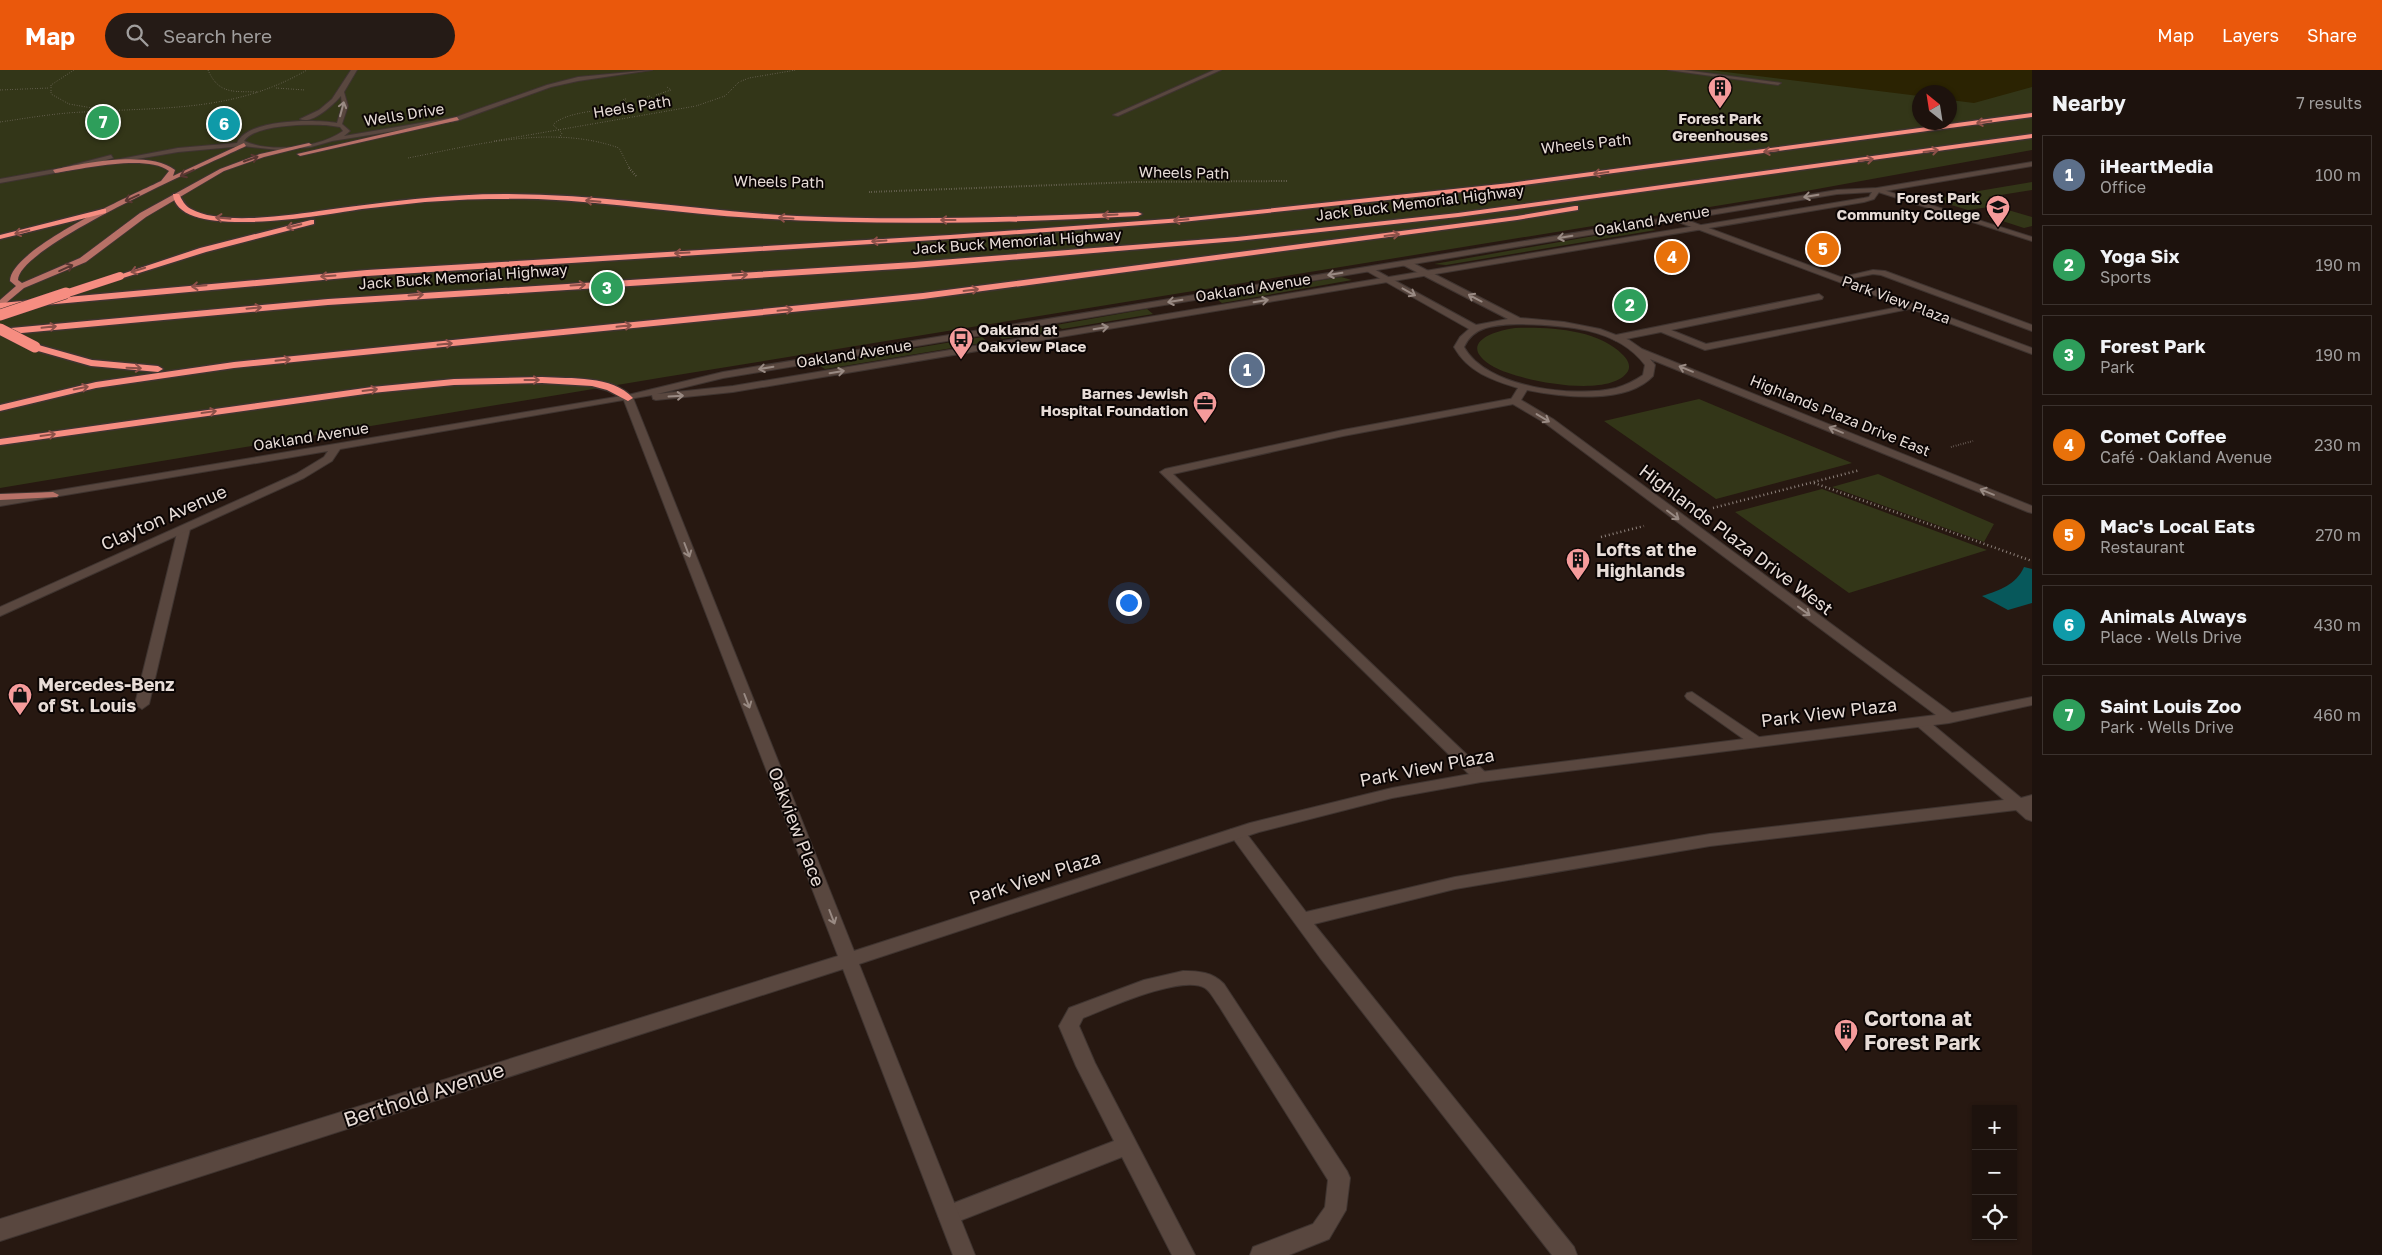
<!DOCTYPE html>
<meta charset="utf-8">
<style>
:root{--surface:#1d120d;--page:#251b16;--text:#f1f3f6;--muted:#a09e9d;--line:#3b322e;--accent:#ea580c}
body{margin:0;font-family:"Golos Text",sans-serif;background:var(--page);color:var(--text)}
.controls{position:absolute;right:15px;bottom:15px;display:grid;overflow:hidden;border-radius:0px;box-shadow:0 1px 4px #0004}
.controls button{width:45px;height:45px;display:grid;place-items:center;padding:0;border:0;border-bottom:1px solid var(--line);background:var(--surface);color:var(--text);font:25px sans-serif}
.compass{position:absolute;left:1912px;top:15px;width:45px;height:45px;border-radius:50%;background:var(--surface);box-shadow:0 1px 4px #0004;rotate:330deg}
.you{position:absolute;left:1128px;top:532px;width:18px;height:18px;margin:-12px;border:4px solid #fff;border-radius:50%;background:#1a73e8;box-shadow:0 0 0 8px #1a73e833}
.badge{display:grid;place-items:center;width:32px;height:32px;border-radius:50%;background:var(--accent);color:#fff;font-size:16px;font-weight:700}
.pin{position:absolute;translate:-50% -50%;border:2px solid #fff;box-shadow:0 1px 5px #0006}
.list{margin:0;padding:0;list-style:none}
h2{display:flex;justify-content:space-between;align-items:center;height:65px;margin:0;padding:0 20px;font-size:21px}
h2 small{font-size:16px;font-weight:400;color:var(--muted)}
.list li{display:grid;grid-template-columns:32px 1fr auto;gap:15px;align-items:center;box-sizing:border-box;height:80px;margin:0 10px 10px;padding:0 10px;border:1px solid var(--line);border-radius:0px}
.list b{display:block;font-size:19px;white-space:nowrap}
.list p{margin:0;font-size:16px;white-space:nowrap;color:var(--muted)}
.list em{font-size:16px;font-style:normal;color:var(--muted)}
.icon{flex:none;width:28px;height:28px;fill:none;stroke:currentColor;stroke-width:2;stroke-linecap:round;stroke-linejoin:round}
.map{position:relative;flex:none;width:2032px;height:1185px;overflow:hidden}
header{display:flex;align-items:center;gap:30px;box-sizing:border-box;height:70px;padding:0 25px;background:var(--accent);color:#fff}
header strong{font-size:24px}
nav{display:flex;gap:28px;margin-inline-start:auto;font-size:18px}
.search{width:350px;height:45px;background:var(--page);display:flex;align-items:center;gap:12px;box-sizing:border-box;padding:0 18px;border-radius:28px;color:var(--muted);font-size:19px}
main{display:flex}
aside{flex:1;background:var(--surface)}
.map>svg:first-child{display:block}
.green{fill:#333618;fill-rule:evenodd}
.sand{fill:#2b2302}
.water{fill:#07585b}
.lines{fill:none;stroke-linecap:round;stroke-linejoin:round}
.service-casing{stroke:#3f3430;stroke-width:2}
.minor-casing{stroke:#3f3430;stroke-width:2}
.tertiary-casing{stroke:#3f3430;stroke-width:2}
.primary-casing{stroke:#3f3430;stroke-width:2}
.motorway-casing{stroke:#3f3430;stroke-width:3}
.path-far2{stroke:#8f837d;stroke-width:1;stroke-dasharray:0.5 2;stroke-linecap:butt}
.path-far1{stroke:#8f837d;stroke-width:2;stroke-dasharray:0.5 2;stroke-linecap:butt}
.path{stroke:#8f837d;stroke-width:2.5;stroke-dasharray:1 3;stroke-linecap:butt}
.service{fill:#59473f;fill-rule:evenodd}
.minor{fill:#59473f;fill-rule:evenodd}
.tertiary{fill:#59473f;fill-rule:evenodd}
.primary{fill:#b77167;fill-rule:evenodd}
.motorway{fill:#f68d81;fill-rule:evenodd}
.motorway-bridge-far1-casing{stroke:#3f3430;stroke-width:9;stroke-linecap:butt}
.motorway-bridge-casing{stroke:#3f3430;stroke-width:12;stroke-linecap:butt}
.motorway-bridge-far1{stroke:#f68d81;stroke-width:8}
.motorway-bridge{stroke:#f68d81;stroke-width:11}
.oneway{stroke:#998a83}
.oneway2{stroke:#8c5049}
.oneway3{stroke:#583631}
.labels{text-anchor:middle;stroke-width:4;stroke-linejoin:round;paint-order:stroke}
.far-street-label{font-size:15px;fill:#e7dcd7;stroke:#0b0504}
.far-poi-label{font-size:15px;font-weight:bold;fill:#e7dcd7;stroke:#0b0504;text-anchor:end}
.street-label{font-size:18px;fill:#e7dcd7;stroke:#0b0504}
.poi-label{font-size:18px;font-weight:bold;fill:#e7dcd7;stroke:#0b0504;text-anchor:start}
.near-poi-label{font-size:21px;font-weight:bold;fill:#e7dcd7;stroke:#0b0504;text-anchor:start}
.near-street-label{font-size:21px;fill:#e7dcd7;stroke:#0b0504}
</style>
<header>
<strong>Map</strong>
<div class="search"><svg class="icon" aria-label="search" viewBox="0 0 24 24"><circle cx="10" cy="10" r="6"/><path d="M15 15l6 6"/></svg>Search here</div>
<nav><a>Map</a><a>Layers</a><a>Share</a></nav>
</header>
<main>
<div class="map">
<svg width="2032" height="1185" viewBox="0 0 2032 1185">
<rect width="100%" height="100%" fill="#271811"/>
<path class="green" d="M0,0H2032V80L1795,123L665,307L0,418ZM1920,22H1950V52H1920Z
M2032,112V120L1988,127L2010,134L1968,140L1931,129Z
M2008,140L2032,147V156L2024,158L1987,146L2005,143L2002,141Z
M1645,157L1656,160L1446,195L1434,194Z
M1341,207L1352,210L1222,233L1215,228Z
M1147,239L1153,244L1062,259L1056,255Z
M1042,257L1048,262L1002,269L997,264Z
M1515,258C1549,257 1598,259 1623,285C1627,289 1631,295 1628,301C1611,330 1517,310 1494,297C1456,275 1491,261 1515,258Z
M982,267L988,272L832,298L825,299L820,296L826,293Z
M1699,329L1852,393L1716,429L1604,351Z
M1878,404L1994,454L1984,472L1832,417Z
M1822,419L1987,480L1849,523L1735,442Z"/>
<path class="sand" d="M1710,0H2032V17L1974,33L1950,30V22H1920L1919,26Z"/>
<path class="water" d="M2024,497L2032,499V533L2008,540L1982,526C2000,520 2016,515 2024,497Z"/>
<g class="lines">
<defs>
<path id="service" d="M1214,0H1221L1118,46L1113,45Z
M1873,200L1885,201L2032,255V261L1881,205L1873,204L1838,211L1834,209Z
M1819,224L1823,227L1822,229L1671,260L1706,274L1915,234L1919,237L1705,280L1661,262L1616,271L1611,268L1616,265Z
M1515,328L1519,329V333L1343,366L1173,404L1486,703L1489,707L1486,711H1476L1160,402L1165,399L1343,360Z
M1692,622L1762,669L1764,672L1762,675H1752L1687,629L1685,626L1687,623Z
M1921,647L1926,649L2021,728L2032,725V751L2026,749L2016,740L1710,776L1455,819L1314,854L1574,1177L1577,1185H1552L1321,889L1229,763L1231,759H1243L1306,842L1455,807L1710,764L2004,730L1916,655L1914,652Z
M1183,901C1198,901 1213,902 1224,914L1347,1101L1350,1108L1346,1140L1329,1169L1289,1185H1250L1253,1177L1313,1154L1325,1137L1328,1110L1219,936C1215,931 1211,922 1205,918C1182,904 1106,939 1083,948L1079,956L1095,993L1195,1185H1172L1122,1087L949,1155L941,1152L938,1145L941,1138L1114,1071L1076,996L1059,956L1069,938L1144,910Z"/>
<path id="minor" d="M351,0H357L344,22L348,36L342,54L350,61L344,66L456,47L547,15L578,7L652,0L578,11L551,17L457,51L332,71L311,77L278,80L243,76L178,82L102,95L99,93L178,78L237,73C247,49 314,49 337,53L342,36L341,26C333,35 312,55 300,49L319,40L332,29ZM326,55L340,57L343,61C319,78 271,83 244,71C256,54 306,54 326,55Z
M1668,0H1684L1781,13L1778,15Z
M111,85L113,88L71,100L0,113V109L61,98Z
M1877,118L2032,167V171L1875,121Z
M1676,146L2032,278V284L1673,150V146Z
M1403,191H1409L1520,248L1564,252L1600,259L1629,270L1642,279L2032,436V443L2028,442L1650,289L1655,295L1653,306C1626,335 1562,327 1527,320L1521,330L1553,349L1952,643L2032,627V635L1949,653L1481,712L1392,728L1259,762L859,894L975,1185H953L843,899L0,1171V1149L838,886L623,328L624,326L633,328L854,881L1250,753L1392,718L1481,702L1936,645L1545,353L1511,333L1510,331L1518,318C1492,310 1468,302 1454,277L1460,267L1469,259L1363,199L1370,197L1476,255L1508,249L1403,195ZM1518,254C1562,255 1617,257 1645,295L1643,305C1634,311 1626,315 1616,318C1575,328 1486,318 1464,277C1474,255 1497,255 1518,254Z
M184,455L190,459L149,634L142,639L135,634L178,459Z"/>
<path id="tertiary" d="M2032,92V96L1879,122L1874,129L1864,132L733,322L656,330L653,329L652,325L340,379L332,391L304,408L0,546V537L296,404L324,387L328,381L0,436V430L628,325L723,302L1837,120L1877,118ZM1872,122L1869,127L1864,128L733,316L657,324L723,308L1837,124Z"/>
<path id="primary" d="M457,47L459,50L300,86L297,84Z
M244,73L246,76C211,93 18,176 18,210L22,213L80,188L140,143L220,99L260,84L309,73L312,75L264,87L224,101L146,147L86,192L24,218L0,238V230L16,216L10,211C10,179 132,125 161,111L169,101C146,84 83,99 55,103L53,100C84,93 149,80 175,100L173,106Z
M53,422L59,425L57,427L0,430V424Z"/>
<path id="motorway" d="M2032,43V47L1510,117L1182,152L950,169L367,206L0,239V233L367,200L950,165L1182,148L1510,113Z
M2032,64V68L1458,147L1237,171L914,198L328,235L0,265V259L328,229L914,192L1237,167L1458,143Z
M173,124H179C182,130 185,136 191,139C221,156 292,145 326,140C385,132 445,124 505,124C603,124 700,141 797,146C911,151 1024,147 1138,142L1142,144L1138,146C1010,153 882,156 754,148C682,144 611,132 538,129C501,128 463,129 425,132C404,134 383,137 362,139C330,144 176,173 173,124Z
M1575,136H1578V140L1517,150L923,229L234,298L96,318L0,341V335L96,312L234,292L923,223L1517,146Z
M103,139H106V143L0,169V165Z
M311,150H314V154L206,182L123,208L116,206L200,178Z
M35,274L92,290L158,296L163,299L158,302L91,296L31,279L30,277Z
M542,307C571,309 612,305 633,328L628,331L607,320L592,316L542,313L454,315L372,323L0,375V369L372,317L454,309Z"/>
</defs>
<use href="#service" class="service-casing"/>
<use href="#minor" class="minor-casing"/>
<use href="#tertiary" class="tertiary-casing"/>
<use href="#primary" class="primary-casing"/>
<use href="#motorway" class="motorway-casing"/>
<path class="path-far2" d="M74,0L51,15V24L69,34L98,39
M208,0C219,25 234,21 257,22
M276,18L305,20
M0,20L49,18
M656,25L671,20L667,17
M647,27L650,26L654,30L652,31
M0,52C28,48 56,43 84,42C164,37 235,42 307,0
M559,68L562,63L553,55C564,41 613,39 631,37L623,29H626
M494,71L696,36L725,26L739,12L749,8L796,0
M408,88C475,75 552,54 619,78L630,99"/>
<path class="path-far1" d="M629,98L637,107
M869,122L1135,112L1288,111
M1951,377L1973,371"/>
<path class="path" d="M1814,413L2032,491
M1713,438L1860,400
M1601,467L1644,456"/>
<use href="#service" class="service"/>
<use href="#minor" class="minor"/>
<use href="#tertiary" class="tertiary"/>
<use href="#primary" class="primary"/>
<use href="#motorway" class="motorway"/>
<defs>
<path id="motorway-bridge-far1" d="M62,225L120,206"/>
<path id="motorway-bridge" d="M0,245L66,223
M0,259L35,277"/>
</defs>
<use href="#motorway-bridge-far1" class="motorway-bridge-far1-casing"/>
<use href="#motorway-bridge" class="motorway-bridge-casing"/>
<use href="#motorway-bridge-far1" class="motorway-bridge-far1"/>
<use href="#motorway-bridge" class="motorway-bridge"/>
</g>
<defs><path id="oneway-shaft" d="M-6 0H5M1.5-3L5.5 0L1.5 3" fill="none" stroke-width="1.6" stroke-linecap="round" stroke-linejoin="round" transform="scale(1.25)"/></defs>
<g class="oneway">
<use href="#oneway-shaft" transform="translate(342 39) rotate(-75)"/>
<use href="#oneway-shaft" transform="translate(1811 126) rotate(171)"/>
<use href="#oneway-shaft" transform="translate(1565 167) rotate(171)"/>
<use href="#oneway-shaft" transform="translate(1335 204) rotate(171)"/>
<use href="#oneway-shaft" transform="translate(1409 222) rotate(29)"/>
<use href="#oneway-shaft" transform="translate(1475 228) rotate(-152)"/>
<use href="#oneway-shaft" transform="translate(1175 231) rotate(171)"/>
<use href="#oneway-shaft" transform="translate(1261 231) rotate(-9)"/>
<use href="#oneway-shaft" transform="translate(1101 258) rotate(-9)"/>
<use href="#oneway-shaft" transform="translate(766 298) rotate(171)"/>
<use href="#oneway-shaft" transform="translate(1686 299) rotate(-158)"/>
<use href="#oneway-shaft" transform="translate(837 302) rotate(-9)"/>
<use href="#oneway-shaft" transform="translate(676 326) rotate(-3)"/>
<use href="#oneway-shaft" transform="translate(1543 348) rotate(31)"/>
<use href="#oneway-shaft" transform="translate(1836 360) rotate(-158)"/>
<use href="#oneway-shaft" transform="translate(1987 422) rotate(-158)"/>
<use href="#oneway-shaft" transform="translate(1673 445) rotate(37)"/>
<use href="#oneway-shaft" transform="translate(687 480) rotate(69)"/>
<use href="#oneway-shaft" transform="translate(1804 541) rotate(36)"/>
<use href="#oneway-shaft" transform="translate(747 631) rotate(69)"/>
<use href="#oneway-shaft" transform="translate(832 847) rotate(69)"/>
</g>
<g class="oneway2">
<use href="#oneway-shaft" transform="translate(1984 52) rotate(172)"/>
<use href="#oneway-shaft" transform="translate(1771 81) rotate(173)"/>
<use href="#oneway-shaft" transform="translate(1931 81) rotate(-8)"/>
<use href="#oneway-shaft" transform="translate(1866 90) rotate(-8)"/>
<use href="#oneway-shaft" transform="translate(1601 103) rotate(172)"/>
<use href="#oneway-shaft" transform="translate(593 131) rotate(-175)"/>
<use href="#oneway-shaft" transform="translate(1110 145) rotate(177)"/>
<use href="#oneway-shaft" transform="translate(223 148) rotate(-175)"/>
<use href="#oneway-shaft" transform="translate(786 148) rotate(-177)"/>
<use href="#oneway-shaft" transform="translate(948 150) rotate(180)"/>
<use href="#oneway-shaft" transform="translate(1181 150) rotate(175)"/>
<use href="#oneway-shaft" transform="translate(294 156) rotate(167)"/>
<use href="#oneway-shaft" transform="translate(22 162) rotate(167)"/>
<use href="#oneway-shaft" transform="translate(1392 165) rotate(-7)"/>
<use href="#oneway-shaft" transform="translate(879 171) rotate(176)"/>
<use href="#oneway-shaft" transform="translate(682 183) rotate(177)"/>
<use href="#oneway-shaft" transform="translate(138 200) rotate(163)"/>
<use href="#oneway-shaft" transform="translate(740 205) rotate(-3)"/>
<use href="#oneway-shaft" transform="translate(328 206) rotate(176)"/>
<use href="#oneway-shaft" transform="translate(578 215) rotate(-3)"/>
<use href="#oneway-shaft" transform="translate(199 216) rotate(175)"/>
<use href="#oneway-shaft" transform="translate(971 220) rotate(-7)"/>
<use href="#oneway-shaft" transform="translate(416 225) rotate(-4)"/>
<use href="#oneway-shaft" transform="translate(254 238) rotate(-5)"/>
<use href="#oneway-shaft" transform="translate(785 240) rotate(-6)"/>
<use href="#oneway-shaft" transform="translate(624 256) rotate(-6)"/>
<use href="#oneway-shaft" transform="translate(49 257) rotate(-6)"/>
<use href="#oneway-shaft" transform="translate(445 274) rotate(-6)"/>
<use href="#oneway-shaft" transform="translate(283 290) rotate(-6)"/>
<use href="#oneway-shaft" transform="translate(134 298) rotate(2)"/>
<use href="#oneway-shaft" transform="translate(532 310)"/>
<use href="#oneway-shaft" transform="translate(81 318) rotate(-11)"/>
<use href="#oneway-shaft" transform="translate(370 320) rotate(-7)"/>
<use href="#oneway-shaft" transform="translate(209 342) rotate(-8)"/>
<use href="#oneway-shaft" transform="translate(48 365) rotate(-8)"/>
</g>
<g class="oneway3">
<use href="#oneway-shaft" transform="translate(251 89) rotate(-19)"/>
<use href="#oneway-shaft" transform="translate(187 103) rotate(155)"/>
<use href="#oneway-shaft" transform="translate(132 128) rotate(156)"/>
<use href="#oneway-shaft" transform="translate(66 198) rotate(-24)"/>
</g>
<defs>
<symbol id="building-pin" viewBox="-11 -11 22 30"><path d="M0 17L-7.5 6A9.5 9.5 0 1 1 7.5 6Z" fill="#f59b9b" stroke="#0b0504"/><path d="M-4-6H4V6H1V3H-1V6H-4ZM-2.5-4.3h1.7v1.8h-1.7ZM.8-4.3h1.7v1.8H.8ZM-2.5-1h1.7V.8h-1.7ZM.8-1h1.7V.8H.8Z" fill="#111"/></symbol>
<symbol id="university-pin" viewBox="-11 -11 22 30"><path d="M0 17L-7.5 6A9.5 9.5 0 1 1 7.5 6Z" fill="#f59b9b" stroke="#0b0504"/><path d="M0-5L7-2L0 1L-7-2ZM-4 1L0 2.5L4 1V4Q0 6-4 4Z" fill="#111"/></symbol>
<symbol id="bus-pin" viewBox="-11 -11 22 30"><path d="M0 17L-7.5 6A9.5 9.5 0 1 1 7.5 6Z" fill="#f59b9b" stroke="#0b0504"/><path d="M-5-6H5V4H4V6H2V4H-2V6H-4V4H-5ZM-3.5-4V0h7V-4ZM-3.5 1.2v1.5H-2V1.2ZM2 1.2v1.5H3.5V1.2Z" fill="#111"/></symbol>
<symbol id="office-pin" viewBox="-11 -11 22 30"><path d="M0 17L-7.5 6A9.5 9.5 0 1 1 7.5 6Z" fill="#f59b9b" stroke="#0b0504"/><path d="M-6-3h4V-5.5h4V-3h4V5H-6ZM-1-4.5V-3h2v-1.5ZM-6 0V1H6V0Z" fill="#111"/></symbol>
<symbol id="shop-pin" viewBox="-11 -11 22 30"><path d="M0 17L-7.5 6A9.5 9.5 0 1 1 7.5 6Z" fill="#f59b9b" stroke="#0b0504"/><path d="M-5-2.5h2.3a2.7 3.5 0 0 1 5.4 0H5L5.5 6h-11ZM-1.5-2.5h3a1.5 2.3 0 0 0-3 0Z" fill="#111"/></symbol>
</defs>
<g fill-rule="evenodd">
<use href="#building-pin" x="1706" y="4" width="28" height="38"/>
<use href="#university-pin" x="1984" y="123" width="28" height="38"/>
<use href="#bus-pin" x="947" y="255" width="28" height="38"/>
<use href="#office-pin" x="1191" y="319" width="28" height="38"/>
<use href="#building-pin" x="1564" y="476" width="28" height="38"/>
<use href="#shop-pin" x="6" y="611" width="28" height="38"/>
<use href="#building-pin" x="1832" y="947" width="28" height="38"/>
</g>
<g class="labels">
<g class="far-street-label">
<text transform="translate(632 37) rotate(-9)" y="5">Heels Path</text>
<text transform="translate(404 45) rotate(-9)" y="5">Wells Drive</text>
<text transform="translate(1586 74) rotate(-6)" y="5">Wheels Path</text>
<text transform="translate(1184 103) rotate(1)" y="5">Wheels Path</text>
<text transform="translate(779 112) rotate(1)" y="5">Wheels Path</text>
<text transform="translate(1420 133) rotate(-7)" y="5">Jack Buck Memorial Highway</text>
<text transform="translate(1652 151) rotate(-10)" y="5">Oakland Avenue</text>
<text transform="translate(1017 172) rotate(-4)" y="5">Jack Buck Memorial Highway</text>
<text transform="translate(463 207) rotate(-4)" y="5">Jack Buck Memorial Highway</text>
<text transform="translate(1253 218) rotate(-9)" y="5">Oakland Avenue</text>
<text transform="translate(1896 230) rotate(20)" y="5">Park View Plaza</text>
<text transform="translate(854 284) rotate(-9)" y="5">Oakland Avenue</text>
<text transform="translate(1840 346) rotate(22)" y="5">Highlands Plaza Drive East</text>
<text transform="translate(311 367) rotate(-9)" y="5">Oakland Avenue</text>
</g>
<g class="far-poi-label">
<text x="1720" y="54" text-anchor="middle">Forest Park<tspan x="1720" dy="17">Greenhouses</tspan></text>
<text x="1980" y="133">Forest Park<tspan x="1980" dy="17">Community College</tspan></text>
<text x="978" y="265" text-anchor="start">Oakland at<tspan x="978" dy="17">Oakview Place</tspan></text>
<text x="1188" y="329">Barnes Jewish<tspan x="1188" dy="17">Hospital Foundation</tspan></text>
</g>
<g class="street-label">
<text transform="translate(164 448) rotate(-24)" y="6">Clayton Avenue</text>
<text transform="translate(1736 470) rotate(37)" y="6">Highlands Plaza Drive West</text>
<text transform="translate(1829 643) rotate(-7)" y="6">Park View Plaza</text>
<text transform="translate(1427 698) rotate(-11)" y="6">Park View Plaza</text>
<text transform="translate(796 757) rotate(69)" y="6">Oakview Place</text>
<text transform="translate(1035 808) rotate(-18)" y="6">Park View Plaza</text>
</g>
<g class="poi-label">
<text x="1596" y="486">Lofts at the<tspan x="1596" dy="21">Highlands</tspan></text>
<text x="38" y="621">Mercedes-Benz<tspan x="38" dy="21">of St. Louis</tspan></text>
</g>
<g class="near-poi-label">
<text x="1864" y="956">Cortona at<tspan x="1864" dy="24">Forest Park</tspan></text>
</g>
<g class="near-street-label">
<text transform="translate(424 1025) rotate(-18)" y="7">Berthold Avenue</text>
</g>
</g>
</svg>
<div class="controls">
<button>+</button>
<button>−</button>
<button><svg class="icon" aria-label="locate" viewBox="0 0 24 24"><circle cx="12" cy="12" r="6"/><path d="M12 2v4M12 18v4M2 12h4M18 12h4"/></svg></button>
</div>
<svg class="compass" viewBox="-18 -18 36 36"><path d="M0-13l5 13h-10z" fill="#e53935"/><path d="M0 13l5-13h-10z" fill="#a09e9d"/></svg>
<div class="you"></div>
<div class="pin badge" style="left:1247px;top:300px;background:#5c6f8a">1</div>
<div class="pin badge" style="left:1630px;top:235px;background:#2e9e5b">2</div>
<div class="pin badge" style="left:607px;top:218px;background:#2e9e5b">3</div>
<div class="pin badge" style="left:1672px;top:187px;background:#e8710a">4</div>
<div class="pin badge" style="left:1823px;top:179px;background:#e8710a">5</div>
<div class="pin badge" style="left:224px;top:54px;background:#0f9aa8">6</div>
<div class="pin badge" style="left:103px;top:52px;background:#2e9e5b">7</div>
</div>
<aside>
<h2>Nearby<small>7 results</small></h2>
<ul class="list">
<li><span class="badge" style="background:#5c6f8a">1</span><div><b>iHeartMedia</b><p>Office</p></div><em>100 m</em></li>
<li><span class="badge" style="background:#2e9e5b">2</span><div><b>Yoga Six</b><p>Sports</p></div><em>190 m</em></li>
<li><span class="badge" style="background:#2e9e5b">3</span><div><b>Forest Park</b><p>Park</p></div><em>190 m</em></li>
<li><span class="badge" style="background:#e8710a">4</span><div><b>Comet Coffee</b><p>Café · Oakland Avenue</p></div><em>230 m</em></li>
<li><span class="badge" style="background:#e8710a">5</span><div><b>Mac's Local Eats</b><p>Restaurant</p></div><em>270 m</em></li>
<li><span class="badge" style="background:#0f9aa8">6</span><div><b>Animals Always</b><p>Place · Wells Drive</p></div><em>430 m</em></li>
<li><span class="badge" style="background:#2e9e5b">7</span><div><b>Saint Louis Zoo</b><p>Park · Wells Drive</p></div><em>460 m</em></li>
</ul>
</aside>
</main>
